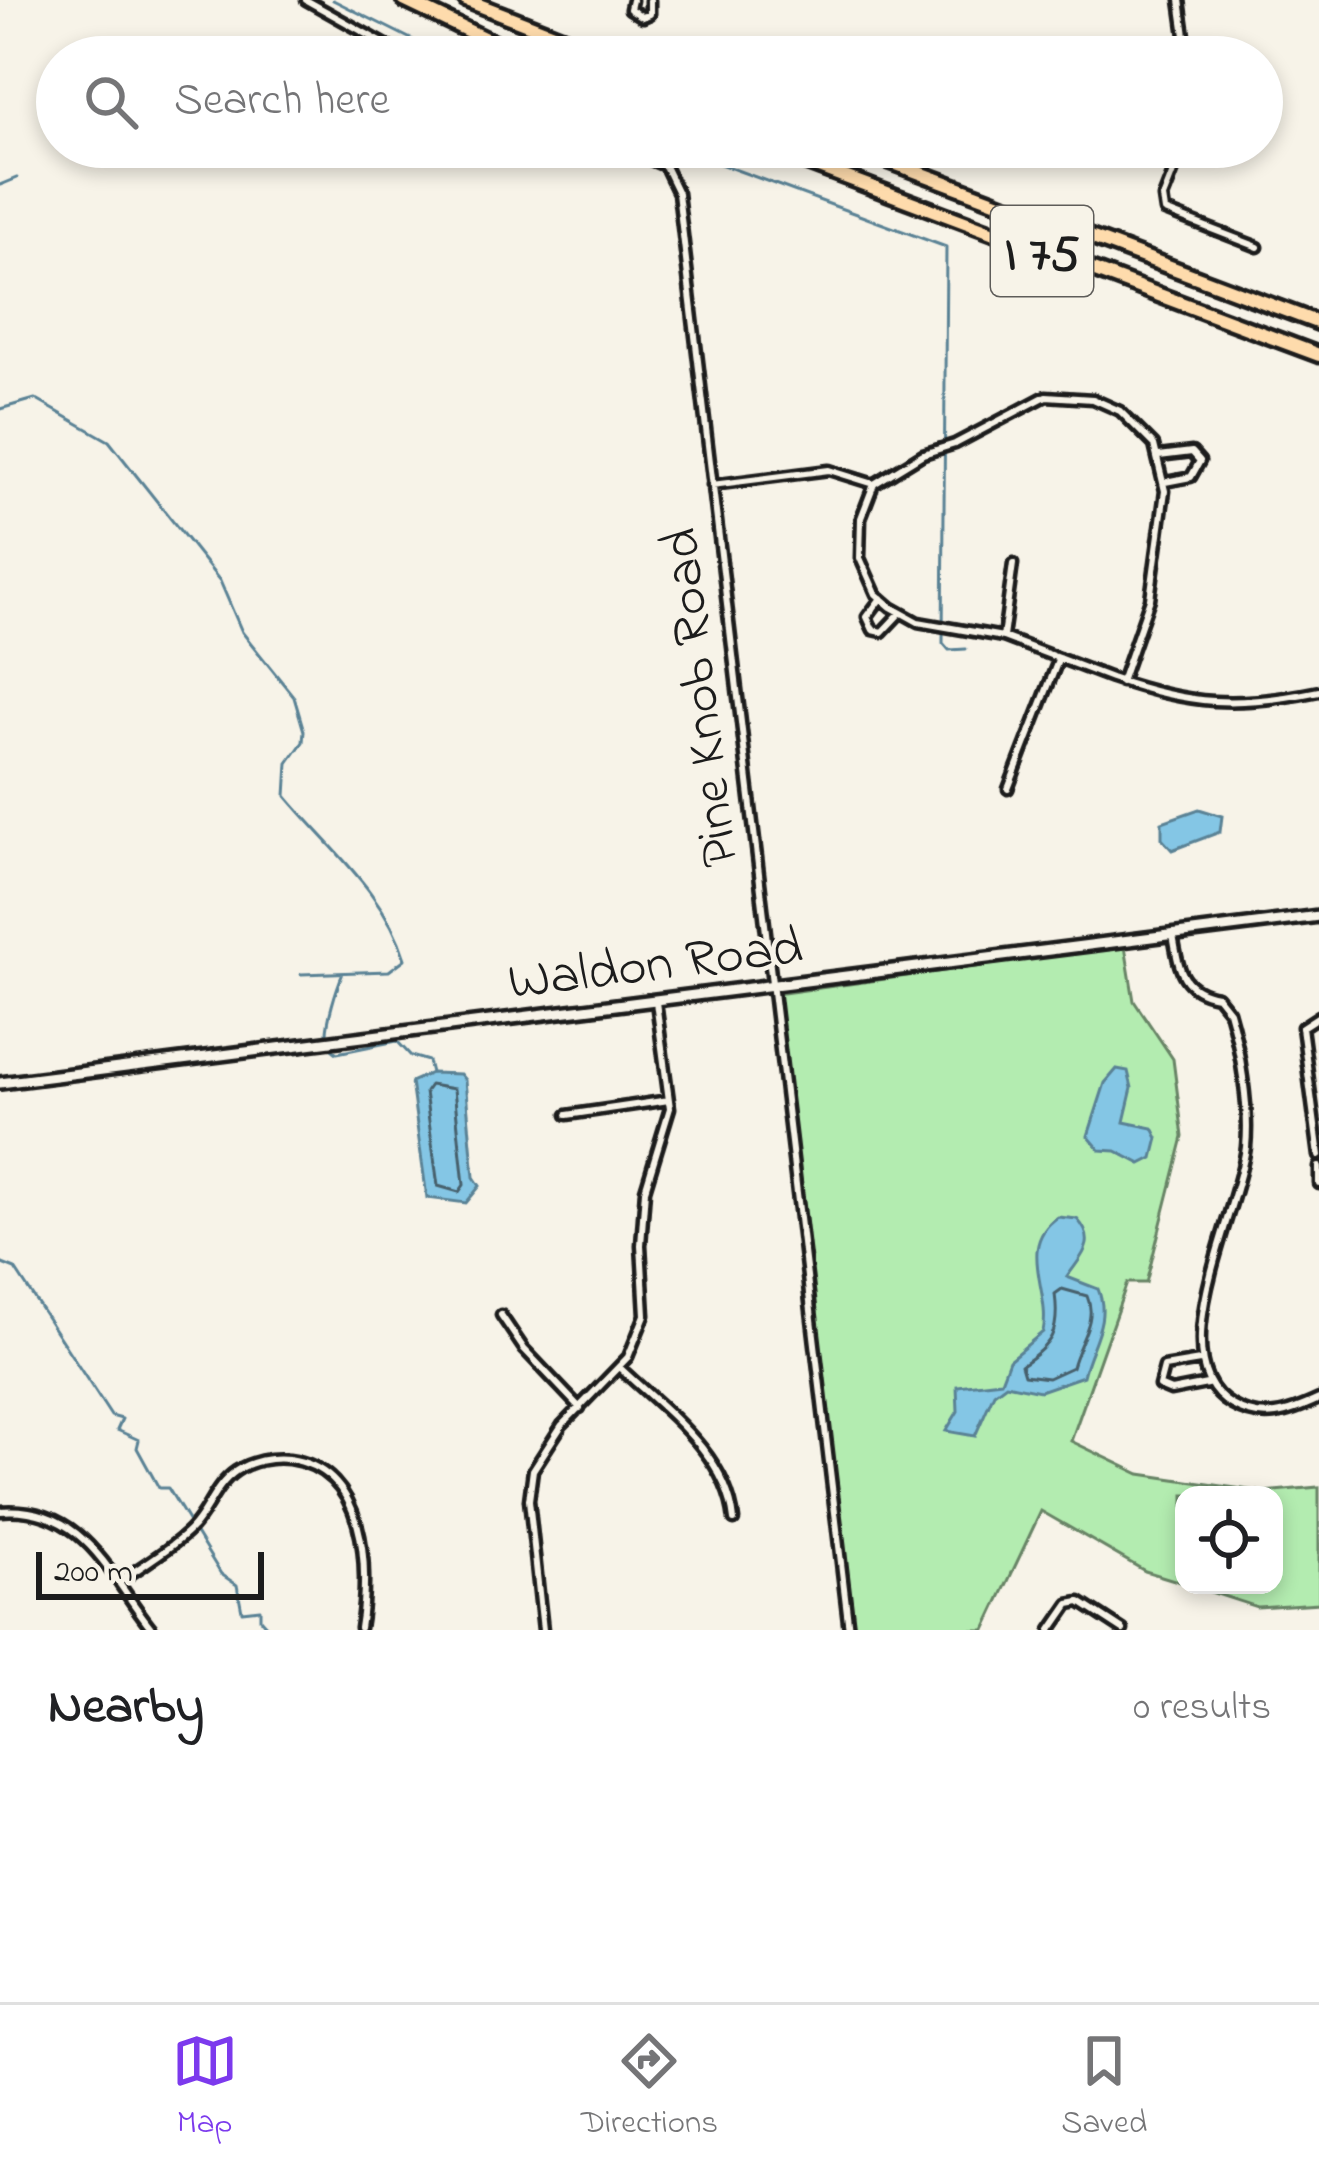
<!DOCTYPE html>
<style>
:root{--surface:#fff;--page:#f2f2f2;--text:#202124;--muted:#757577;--line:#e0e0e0;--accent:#7c3aed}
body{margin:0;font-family:"Indie Flower",sans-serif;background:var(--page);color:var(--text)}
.controls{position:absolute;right:36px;bottom:36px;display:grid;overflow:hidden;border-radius:24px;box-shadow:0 6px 18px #0003}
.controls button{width:108px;height:108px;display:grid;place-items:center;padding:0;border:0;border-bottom:3px solid var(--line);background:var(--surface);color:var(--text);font:60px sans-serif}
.scale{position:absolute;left:36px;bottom:30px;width:228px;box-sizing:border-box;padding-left:12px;border:6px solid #1c1c1c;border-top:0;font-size:33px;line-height:42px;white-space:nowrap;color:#1c1c1c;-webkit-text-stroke:9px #f7f3e8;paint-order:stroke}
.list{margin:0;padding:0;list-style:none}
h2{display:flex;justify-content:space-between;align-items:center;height:156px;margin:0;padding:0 48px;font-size:51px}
h2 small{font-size:39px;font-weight:400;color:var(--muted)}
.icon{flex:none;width:66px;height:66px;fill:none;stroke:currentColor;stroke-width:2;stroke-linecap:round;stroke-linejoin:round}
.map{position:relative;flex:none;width:1319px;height:1630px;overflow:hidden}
.search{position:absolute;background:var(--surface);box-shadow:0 6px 18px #0003;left:36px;right:36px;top:36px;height:132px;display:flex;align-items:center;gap:30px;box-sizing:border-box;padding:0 42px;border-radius:66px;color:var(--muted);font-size:45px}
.sheet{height:372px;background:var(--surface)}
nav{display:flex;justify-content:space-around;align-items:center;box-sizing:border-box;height:168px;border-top:3px solid var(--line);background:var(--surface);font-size:33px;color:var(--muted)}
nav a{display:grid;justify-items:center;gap:6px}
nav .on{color:var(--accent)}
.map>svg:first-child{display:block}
.green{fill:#b3ecb0;stroke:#688466;stroke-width:3}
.water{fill:#84c6e5;stroke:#5a8295;stroke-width:3}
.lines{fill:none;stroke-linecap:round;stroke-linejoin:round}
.shore{stroke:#46606c;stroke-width:3}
.stream{stroke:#5a8295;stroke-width:3}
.street-casing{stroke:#1c1c1c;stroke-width:15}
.secondary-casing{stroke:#1c1c1c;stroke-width:18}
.highway-casing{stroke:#1c1c1c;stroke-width:21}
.street{stroke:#f7f3e8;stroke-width:6}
.secondary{stroke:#f7f3e8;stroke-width:9}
.highway{stroke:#fedbac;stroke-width:12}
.labels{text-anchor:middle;stroke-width:9;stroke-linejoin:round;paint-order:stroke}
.shield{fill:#f7f3e8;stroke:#5e5c59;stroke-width:3}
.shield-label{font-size:51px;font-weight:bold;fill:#1c1c1c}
.street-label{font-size:54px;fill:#1c1c1c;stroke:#f7f3e8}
</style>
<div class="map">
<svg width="1319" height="1630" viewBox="0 0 1319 1630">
<rect width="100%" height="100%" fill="#f7f3e8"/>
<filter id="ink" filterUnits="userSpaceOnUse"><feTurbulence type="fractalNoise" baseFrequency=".00833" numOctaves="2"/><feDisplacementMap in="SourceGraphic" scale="24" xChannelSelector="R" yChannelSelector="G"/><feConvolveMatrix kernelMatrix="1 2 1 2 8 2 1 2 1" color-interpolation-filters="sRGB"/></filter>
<g filter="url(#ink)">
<path class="green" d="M1125,946L1134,1001L1173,1059L1183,1137L1146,1283H1127L1071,1441L1140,1474L1263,1492L1319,1487V1603L1257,1607L1189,1585H1274V1495H1184V1583L1145,1571L1041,1511L985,1630H853L776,994Z"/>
<path class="water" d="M1199,809L1222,816L1220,832L1172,850L1162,839V822Z
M1117,1069L1128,1071L1132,1088L1124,1122L1153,1128L1158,1138L1153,1158L1141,1164L1116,1151L1100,1150L1088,1136L1105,1083Z
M431,1073L460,1074L465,1080L474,1177L480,1186L466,1203L427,1198L411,1082Z
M1058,1217L1077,1219C1099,1243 1081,1256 1067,1277L1098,1289C1111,1321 1090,1345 1083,1376L1040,1391L1006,1384L994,1393L975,1436L946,1431L958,1411L957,1386L1001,1381L1009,1360L1043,1332C1052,1292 1015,1246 1058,1217Z"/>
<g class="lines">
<path class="shore" d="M430,1085L454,1089L464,1185L459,1192L438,1186L425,1092Z
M1062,1289L1087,1296C1098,1321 1078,1342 1072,1367L1048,1378L1024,1375L1021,1365C1052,1345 1060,1332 1055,1294Z"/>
<path class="stream" d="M333,0L447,57
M674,147L946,247L943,643L949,650L966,649
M0,185L17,178
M0,409L35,399L109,441L220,581L242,632L294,697L304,731L303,742L288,763L286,796C328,847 385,892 405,959L389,971L301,974
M327,1037C326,1021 337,987 343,973
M328,1046L337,1053L397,1041L411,1056L428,1061L431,1073
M0,1263L15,1269L111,1416L122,1419L117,1430L139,1440L137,1448L159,1488H168L221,1574L237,1585L242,1611L260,1609V1619L270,1630"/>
<defs>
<path id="street" d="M306,0L408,57
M632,0L630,9L643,17L650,14V0
M1180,0L1188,57
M620,147L665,166L678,193L849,1630
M1183,147L1163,198L1165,211L1258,247
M1159,456L1192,452L1200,461L1191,477L1165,482
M712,485L829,470L874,484
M881,598L867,617L873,630L882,632L900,613
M1003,637L1013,564
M1121,682L1150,599L1165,491L1154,445L1120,411L1093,399L1046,396L955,444L923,454L874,484L861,518L860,558L876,594L891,607L918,622L1003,637L1111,678C1190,705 1237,708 1319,691
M1008,789L1059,658
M1173,935C1179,969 1181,990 1217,996L1229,1011C1240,1048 1250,1108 1246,1147C1238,1213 1158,1364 1232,1405C1263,1423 1289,1413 1319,1399
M1319,1016L1302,1027L1319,1156
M567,1115L669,1100
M1319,1167V1184
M501,1315L524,1349L580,1408
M1200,1361L1164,1367L1159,1386L1171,1391L1207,1384
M619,1367C664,1410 727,1454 734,1520
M0,1511C85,1504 110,1578 153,1630
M122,1580C144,1564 171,1549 190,1530C208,1512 214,1486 236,1471C251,1461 271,1457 289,1459C367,1470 370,1568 360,1628
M543,1630L529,1500L533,1470L562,1425L628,1357L645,1315L641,1245L645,1190L670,1108L656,1002
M1051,1630L1069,1604L1080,1602L1123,1630"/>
<path id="secondary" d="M0,1083L1319,916"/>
<path id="highway" d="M404,0L523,57
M466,0L612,57
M765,147L1319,355
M851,147L1319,323"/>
</defs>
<use href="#street" class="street-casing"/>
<use href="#secondary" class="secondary-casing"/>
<use href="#highway" class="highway-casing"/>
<use href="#street" class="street"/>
<use href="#secondary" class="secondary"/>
<use href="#highway" class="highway"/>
</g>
</g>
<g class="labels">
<rect class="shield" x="991" y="206" width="102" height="90" rx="9"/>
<g class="shield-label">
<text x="1042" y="269">I 75</text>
</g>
<g class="street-label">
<text transform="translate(697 698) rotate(-97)" y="19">Pine Knob Road</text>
<text transform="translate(655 961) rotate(-7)" y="19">Waldon Road</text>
</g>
</g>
</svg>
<div class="controls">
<button><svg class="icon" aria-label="locate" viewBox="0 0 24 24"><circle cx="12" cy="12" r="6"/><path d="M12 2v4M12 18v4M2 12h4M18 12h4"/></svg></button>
</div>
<div class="scale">200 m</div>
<div class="search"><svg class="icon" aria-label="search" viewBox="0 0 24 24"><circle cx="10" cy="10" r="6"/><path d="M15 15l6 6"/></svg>Search here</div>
</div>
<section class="sheet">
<h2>Nearby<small>0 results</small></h2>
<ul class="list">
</ul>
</section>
<nav>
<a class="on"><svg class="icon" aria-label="map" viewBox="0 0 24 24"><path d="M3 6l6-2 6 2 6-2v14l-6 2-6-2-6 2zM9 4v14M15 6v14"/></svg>Map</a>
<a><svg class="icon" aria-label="directions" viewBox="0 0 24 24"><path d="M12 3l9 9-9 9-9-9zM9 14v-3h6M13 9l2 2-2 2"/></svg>Directions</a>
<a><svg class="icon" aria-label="saved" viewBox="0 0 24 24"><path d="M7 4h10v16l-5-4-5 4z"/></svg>Saved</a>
</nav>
